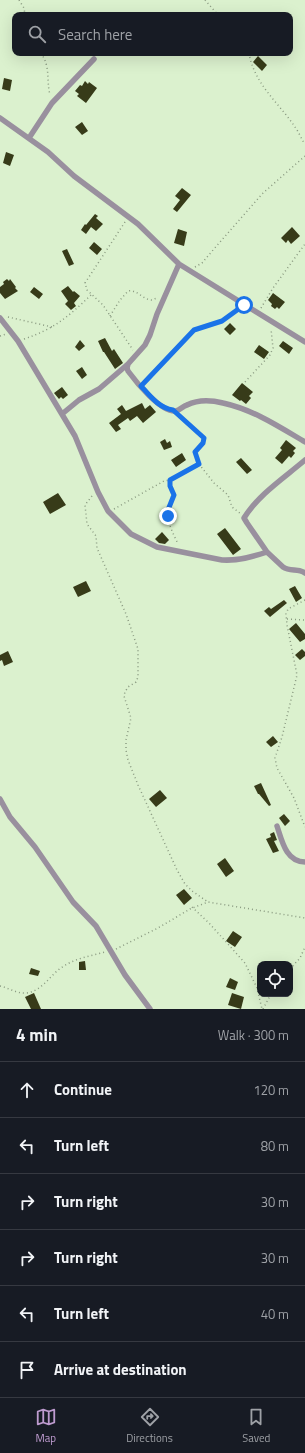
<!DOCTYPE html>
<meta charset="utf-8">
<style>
:root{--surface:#171b24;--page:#242831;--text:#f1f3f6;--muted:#9ea1a6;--line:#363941;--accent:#be9bcf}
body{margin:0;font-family:"Titillium Web",sans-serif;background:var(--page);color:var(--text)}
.controls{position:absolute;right:12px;bottom:12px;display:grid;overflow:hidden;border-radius:8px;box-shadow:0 4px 16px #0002}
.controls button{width:36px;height:36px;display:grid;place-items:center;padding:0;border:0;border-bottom:1px solid var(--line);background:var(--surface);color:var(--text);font:20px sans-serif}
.stop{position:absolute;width:12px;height:12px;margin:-9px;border:3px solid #1a73e8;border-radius:50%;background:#fff}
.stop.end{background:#1a73e8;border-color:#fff;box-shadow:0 1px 4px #0008}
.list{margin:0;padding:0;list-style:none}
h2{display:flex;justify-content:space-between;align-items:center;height:52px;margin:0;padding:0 16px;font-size:17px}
h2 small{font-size:13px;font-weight:400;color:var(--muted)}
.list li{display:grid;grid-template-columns:26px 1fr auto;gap:12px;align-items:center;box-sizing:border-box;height:56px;padding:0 16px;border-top:1px solid var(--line)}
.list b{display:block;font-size:15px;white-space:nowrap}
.list em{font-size:13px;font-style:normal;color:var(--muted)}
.icon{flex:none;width:22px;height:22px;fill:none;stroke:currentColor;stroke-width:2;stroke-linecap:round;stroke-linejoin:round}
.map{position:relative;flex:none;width:305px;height:1009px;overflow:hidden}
.search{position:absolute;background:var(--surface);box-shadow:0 4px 16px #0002;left:12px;right:12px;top:12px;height:44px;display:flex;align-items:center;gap:10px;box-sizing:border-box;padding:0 14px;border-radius:8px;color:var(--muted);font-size:15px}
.sheet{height:388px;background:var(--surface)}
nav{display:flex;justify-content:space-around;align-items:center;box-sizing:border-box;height:56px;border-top:1px solid var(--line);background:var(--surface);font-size:11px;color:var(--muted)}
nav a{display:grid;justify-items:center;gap:2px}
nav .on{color:var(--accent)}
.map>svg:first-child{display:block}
.building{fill:#373b19}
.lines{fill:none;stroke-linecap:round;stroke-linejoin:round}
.path{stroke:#8a9a81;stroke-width:1.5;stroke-dasharray:1 3;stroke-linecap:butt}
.minor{stroke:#99909e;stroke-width:5.5}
.route{stroke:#1a73e8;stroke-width:5}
</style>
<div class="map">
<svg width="305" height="1009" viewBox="0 0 305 1009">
<rect width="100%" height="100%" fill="#dbf1ce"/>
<path class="building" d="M258,56L267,65L262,71L253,62Z
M4,78L12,80L10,91L2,89Z
M85,81L88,84L89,82L97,88L86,103L77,96L79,94L75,91L80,85L82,86Z
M82,122L88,131L82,135L75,127Z
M6,152L14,155L10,166L3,163Z
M182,188L191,195L177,212L173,209L180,200L175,196Z
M95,214L98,216L96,218L103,224L96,231L91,227L86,234L81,230L85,224L86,225Z
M292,227L300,236L291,244L288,240L286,243L281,238Z
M178,229L187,232L184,246L174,243Z
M94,242L102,249L97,255L89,248Z
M67,249L74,264L69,266L62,251Z
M7,279L9,281L10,279L16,287L15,288L18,291L5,299L0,293V287L4,284L3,282Z
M68,286L73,292L74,291L80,296L74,303L76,306L71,310L65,304L68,301L61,291Z
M34,287L43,294L39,299L30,292Z
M273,293L285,302L279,309L277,307L275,309L271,306L272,304L268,300Z
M230,323L236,329L230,335L224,329Z
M105,338L112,351L114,349L123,363L115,369L104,352H103L98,341Z
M80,340L85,346L79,351L75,347Z
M283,341L293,348L289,354L279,346Z
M259,345L269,352L264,359L254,352Z
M82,367L87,375L82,379L76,371Z
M242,383L253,392L249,396L251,398L246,404L241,400L240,401L232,395Z
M62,387L68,395L63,399L61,397L59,399L54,393Z
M142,403L145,409L150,405L156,412L143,423L137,416L130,421L128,418L118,425L121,429L116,432L109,423L121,414L117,409L122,405L126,411Z
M165,439L167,443L170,441L172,447L164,450L160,442Z
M286,440L296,448L293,451L295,453L291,458L289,456L282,464L275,458L282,450L280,448Z
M182,453L186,460L176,467L171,460Z
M241,458L252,470L247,474L236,462Z
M58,493L66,505L50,514L43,502Z
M225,528L241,549L233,555L217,534Z
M162,532L169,540L165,544L159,543L155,539Z
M86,581L91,591L78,597L73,587Z
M295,586L302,598L296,602L289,589Z
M284,600L287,603L270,617L264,611L269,607L271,609Z
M296,623L305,634V639L300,642L289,629Z
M302,649L305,652V656L300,660L295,655Z
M8,651L13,662L4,666L2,660L0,661V655Z
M273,736L278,742L271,747L266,742Z
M261,783L271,805L269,806L259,794H258L254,786Z
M160,790L167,798L156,807L149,799Z
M284,814L290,821L285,826L279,818Z
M274,832L277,840L274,841L279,851L273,853L266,839L271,837L270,834Z
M225,858L234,871L226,877L217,864Z
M184,889L192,898L184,905L176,895Z
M233,931L242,937L235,947L226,941Z
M85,961L86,970H79V962Z
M31,968L40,971L38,976L29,974Z
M230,978L238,982L235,990L226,987Z
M34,993L41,1009H31L25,997Z
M232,993L244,997L241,1009L228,1005Z"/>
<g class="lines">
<path class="path" d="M19,0L24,8L25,15
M205,0L218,15
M41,53C51,68 46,79 50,95
M249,53C254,84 279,103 295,127C299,132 301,139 305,144
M125,222L85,283L87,290L103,305L133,350
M195,267L202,263L207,257L262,194L305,156
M261,308L273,288L305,244
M110,316L120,300L128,291C137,289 143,300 152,300C154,299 156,298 158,298
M8,317L52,327
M0,336L6,334
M24,339C54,329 68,317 91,295
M145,382L194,330L222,321L240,308
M245,382L270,355L273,348L271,329
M199,464L214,483L228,495L232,507L241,514
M170,480L171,486L174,495C173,500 169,505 168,510C166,521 174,535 178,544
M92,496L85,505L87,524L96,536L97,548L126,614L138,649V677L136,682L128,687L125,692L124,696L131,718L126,740V750L128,760L138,785L177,870L185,884L192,891L208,902
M114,509L164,481L170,480L199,464L195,452L203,443L204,438L179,416
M305,600L288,609L286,614L287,625L297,675L282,737L275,758L277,768L294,798L305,827
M287,619L305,620
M192,907L209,923L245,963L257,988L262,1009
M116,949L158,928L190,909L208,902L305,918
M290,969L300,958L305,947
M0,986C9,988 17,994 27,993C44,990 50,974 64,966C76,958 91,956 105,952
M263,1009L271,994"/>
<path class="minor" d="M0,118L48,152L74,176L138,224L179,264L305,342
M29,138L52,103L94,59
M179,264L157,314L150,335L145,345L128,364L127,368L128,371C136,382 161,413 176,411C180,410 183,406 187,405C197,400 211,400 223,403C254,410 278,426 305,442
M0,318L18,341L75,436L98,492L108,511L131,534L157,547L222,560C238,561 252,557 267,552
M62,414L79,400L99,389L128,364
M305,460C284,478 259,494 244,518L247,523L267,552L283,567C290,572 298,568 305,573
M0,799L10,817L35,847L73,902L96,926L125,975L150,1009
M277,826C282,841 286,862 305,862"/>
</g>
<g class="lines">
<path class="route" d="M168,516V510L174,495L170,486V480L199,464L195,452L203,443L204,438L173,410C159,408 150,396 141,386L194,330L222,321L244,305"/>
</g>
</svg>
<div class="controls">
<button><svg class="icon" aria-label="locate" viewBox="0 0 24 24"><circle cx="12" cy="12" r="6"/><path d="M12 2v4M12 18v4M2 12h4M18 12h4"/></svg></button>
</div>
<div class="stop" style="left:244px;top:305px"></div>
<div class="stop end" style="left:168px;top:516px"></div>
<div class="search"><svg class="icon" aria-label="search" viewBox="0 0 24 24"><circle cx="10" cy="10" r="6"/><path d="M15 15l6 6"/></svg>Search here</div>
</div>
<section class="sheet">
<h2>4 min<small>Walk · 300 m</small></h2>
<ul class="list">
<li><svg class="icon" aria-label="ahead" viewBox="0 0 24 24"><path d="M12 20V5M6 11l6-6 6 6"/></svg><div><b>Continue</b></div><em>120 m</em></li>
<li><svg class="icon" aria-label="left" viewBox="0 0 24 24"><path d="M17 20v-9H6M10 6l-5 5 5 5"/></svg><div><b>Turn left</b></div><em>80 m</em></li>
<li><svg class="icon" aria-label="right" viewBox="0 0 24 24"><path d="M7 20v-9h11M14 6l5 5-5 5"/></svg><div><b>Turn right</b></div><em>30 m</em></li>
<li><svg class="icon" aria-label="right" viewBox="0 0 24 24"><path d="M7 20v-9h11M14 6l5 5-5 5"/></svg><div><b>Turn right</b></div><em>30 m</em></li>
<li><svg class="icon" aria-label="left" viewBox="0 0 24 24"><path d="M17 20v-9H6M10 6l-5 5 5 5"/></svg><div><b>Turn left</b></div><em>40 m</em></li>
<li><svg class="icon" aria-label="arrive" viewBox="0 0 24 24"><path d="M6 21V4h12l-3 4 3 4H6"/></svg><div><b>Arrive at destination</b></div></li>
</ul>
</section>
<nav>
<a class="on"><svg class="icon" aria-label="map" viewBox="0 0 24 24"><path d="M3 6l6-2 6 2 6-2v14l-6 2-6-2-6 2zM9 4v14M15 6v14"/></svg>Map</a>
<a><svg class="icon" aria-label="directions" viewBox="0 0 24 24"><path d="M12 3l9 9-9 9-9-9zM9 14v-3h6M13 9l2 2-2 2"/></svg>Directions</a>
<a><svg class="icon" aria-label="saved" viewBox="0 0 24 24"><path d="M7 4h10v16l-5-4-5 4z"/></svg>Saved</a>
</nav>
